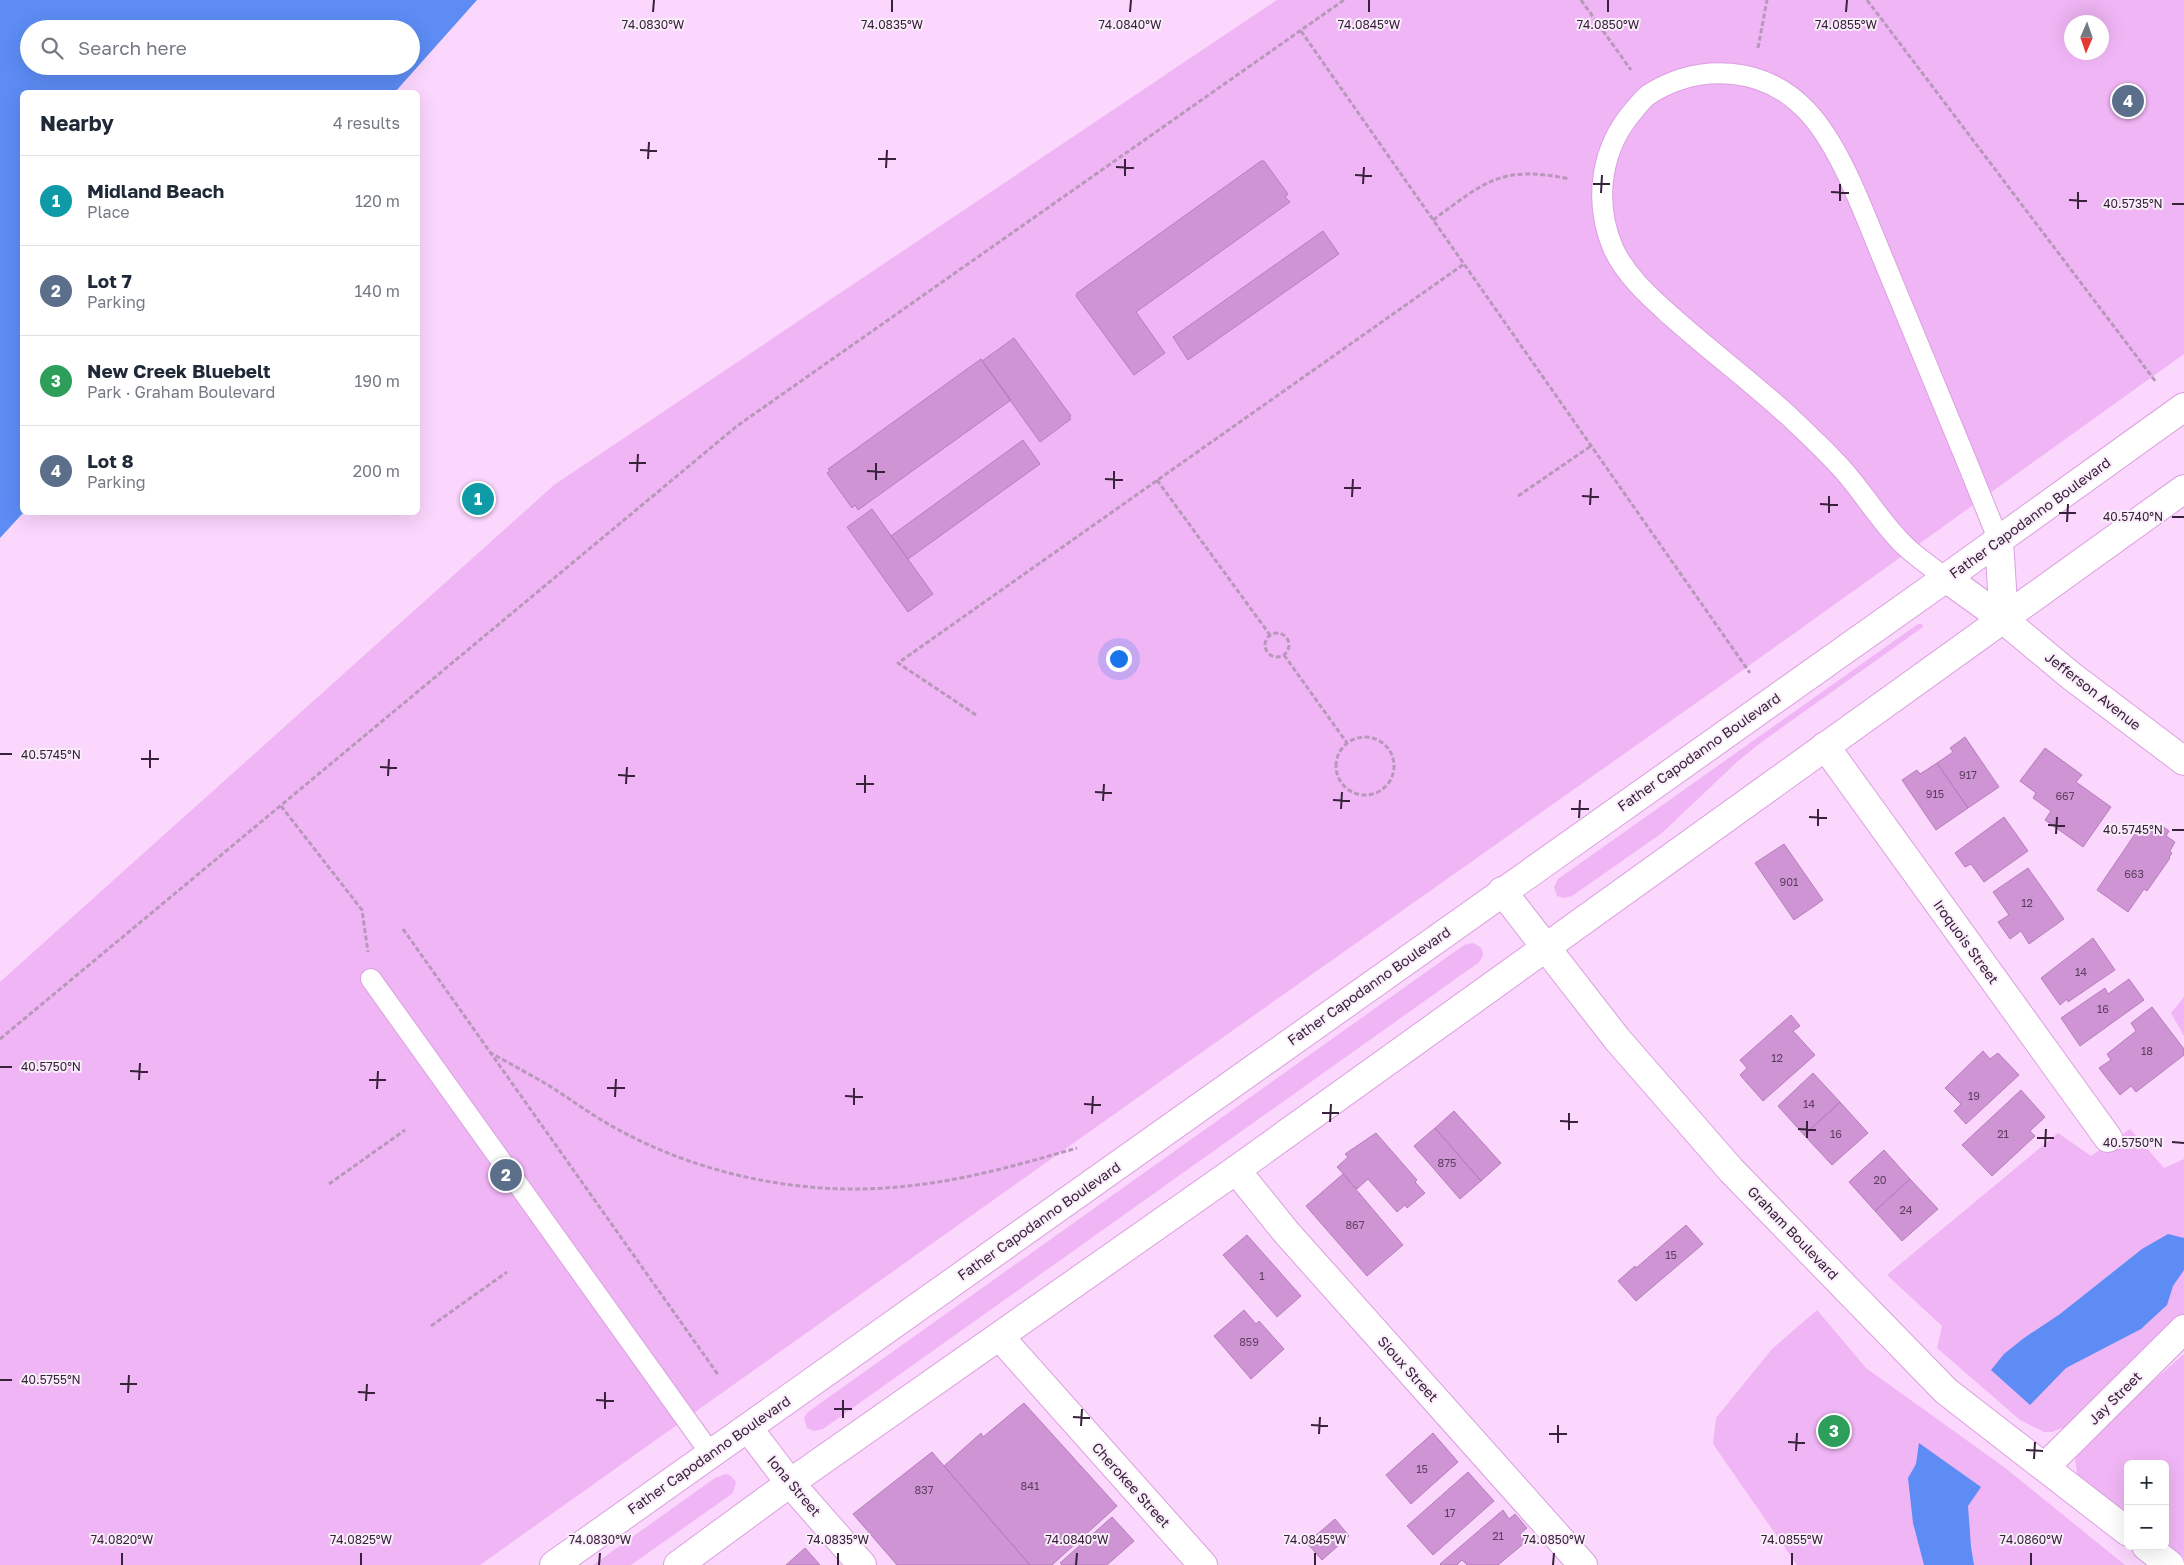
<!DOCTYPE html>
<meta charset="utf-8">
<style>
:root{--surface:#fff;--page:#f2f2f3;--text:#1f2937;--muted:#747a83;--line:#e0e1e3;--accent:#0f766e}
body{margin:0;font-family:"Golos Text",sans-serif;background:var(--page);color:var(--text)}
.controls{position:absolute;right:15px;bottom:15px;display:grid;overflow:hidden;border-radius:8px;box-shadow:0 5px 20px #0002}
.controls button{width:45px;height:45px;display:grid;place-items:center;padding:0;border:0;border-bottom:1px solid var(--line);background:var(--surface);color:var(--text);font:25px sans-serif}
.compass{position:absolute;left:2064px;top:15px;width:45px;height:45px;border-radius:50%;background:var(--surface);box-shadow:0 5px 20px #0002;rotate:182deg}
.you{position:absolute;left:1118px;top:658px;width:18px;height:18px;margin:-12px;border:4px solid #fff;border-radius:50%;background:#1a73e8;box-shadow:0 0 0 8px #1a73e833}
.badge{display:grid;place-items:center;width:32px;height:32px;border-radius:50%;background:var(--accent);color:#fff;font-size:16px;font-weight:700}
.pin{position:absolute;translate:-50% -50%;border:2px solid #fff;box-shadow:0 1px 5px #0006}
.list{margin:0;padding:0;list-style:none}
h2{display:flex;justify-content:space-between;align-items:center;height:65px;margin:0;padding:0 20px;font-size:21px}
h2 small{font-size:16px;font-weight:400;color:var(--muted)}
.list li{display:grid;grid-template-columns:32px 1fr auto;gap:15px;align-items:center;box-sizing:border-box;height:90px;padding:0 20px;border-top:1px solid var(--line)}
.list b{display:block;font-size:19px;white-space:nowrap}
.list p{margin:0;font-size:16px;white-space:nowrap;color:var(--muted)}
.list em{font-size:16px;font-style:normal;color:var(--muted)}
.icon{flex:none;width:28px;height:28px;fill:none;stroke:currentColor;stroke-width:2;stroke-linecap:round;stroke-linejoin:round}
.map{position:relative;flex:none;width:2184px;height:1565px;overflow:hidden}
.search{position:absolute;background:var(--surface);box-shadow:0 5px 20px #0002;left:20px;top:20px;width:400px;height:55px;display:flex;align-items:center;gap:12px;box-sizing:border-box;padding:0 18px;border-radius:28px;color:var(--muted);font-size:19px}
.panel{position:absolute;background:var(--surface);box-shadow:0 5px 20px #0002;left:20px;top:90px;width:400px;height:425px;border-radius:8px}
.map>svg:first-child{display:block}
.green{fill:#f0b5f5;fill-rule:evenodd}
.water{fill:#5c8cf4;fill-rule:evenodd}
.building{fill:#ce94d3;stroke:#b67ebc}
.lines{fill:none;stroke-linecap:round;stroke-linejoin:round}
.lane-casing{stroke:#daa0df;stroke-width:22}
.street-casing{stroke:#daa0df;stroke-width:30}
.secondary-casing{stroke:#daa0df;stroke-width:30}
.path{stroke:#b898ba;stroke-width:3;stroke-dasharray:5 2.5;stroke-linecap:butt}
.lane{stroke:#fff;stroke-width:20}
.street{stroke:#fff;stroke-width:28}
.secondary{stroke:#fff;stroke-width:28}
.ticks{fill:none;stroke:#38213a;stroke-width:2}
.labels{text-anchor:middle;stroke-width:4;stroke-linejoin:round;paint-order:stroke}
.number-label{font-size:11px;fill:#5e3e60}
.street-label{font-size:14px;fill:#38213a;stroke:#f9edfa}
.ticks-label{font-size:12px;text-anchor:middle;fill:#38213a;stroke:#f9edfa;stroke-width:4;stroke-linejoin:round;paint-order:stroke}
</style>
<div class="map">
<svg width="2184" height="1565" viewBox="0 0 2184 1565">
<rect width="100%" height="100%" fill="#fbd6fd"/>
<path class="green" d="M1277,0H2184V354L1764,655L1106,1120L480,1565H0V982L554,485ZM2072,22H2102V52H2072Z
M1918,624H1922L1923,627L1763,741L1738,761L1662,833L1572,896L1564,898L1557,896L1554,887L1558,879Z
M1472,943C1483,946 1487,954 1478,963L823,1429L814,1431L807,1428L804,1418L808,1412L1464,945Z
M2184,997V1036L2171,1013Z
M2130,1129L2164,1168L2184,1159V1317L2079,1421L2052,1432H2044L2020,1420L1937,1348L1942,1326L1887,1275L2058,1133L2091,1156Z
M1817,1310L1866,1368L2004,1467L2125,1565H1797L1713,1444L1716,1418L1772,1349Z
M2184,1354V1558L2165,1544V1464H2128V1515L2077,1474L2075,1456L2083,1442Z
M726,1474L731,1476L736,1482L733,1493L631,1565H593L715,1478Z"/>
<path class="water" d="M0,0H477L395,92H22L23,513L0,538ZM29,29H411V66H29Z
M2168,1234L2184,1238V1270L2173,1286L2167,1305L2141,1329L2066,1368L2030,1405L1991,1370L2004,1354L2024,1338L2060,1314L2142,1249Z
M1919,1443L1981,1487L1968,1506L1971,1547L1974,1565H1924L1913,1523L1908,1478L1916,1464Z"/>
<path class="building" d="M1261,161H1264L1288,194L1285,197L1290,202L1136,312L1165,353L1134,375L1076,296L1077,293Z
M1323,231L1339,254L1188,360L1173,337Z
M1014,338L1071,416L1069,417L1071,419L1040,442L982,361Z
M981,359L1011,400L858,510L855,505L852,508L827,473L830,471L828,469Z
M1023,440L1040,464L908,559L891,536Z
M872,509L933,594L908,612L847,527Z
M1965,737L1999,787L1968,808L1937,763L1953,752L1950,748Z
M2045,748L2082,775L2076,782L2111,807L2083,847L2045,820L2051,811L2033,798L2036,793L2020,781Z
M1937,763L1968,808L1936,830L1902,780L1917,770L1920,774Z
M2004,817L2028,851L1984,882L1971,864L1965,867L1955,853Z
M2148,824L2158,830L2161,825L2169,831L2166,836L2175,842L2170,851L2172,853L2169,857L2170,858L2147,891L2144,889L2128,912L2097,890L2139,828L2143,831Z
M1784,844L1823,900L1794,920L1755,863Z
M2028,868L2064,919L2029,944L2021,931L2010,939L1998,922L2009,915L1993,892Z
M2093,938L2115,970L2068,1002L2067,999L2060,1005L2041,978Z
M2129,979L2144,1000L2080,1046L2061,1018L2105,988L2108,994Z
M2152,1007L2184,1049V1055L2136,1092L2131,1086L2120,1095L2099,1068L2111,1060L2107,1054L2136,1031L2131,1023Z
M1791,1015L1800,1026L1793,1031L1815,1055L1763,1101L1740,1075L1747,1068L1740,1060Z
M1983,1051L1990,1059L1998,1053L2019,1075L1966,1124L1954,1111L1961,1104L1945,1088Z
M1813,1073L1840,1102L1804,1135L1778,1106Z
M2021,1090L2045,1117L2030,1131L2035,1136L1992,1176L1962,1145Z
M1840,1102L1868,1133L1832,1165L1804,1135Z
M1454,1111L1501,1163L1481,1181L1435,1128Z
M1435,1128L1481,1181L1460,1199L1414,1146Z
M1376,1133L1417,1180L1415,1182L1425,1193L1407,1208L1405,1205L1397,1212L1368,1179L1357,1189L1337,1167L1348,1157L1345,1154Z
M1884,1150L1910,1179L1875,1211L1849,1182Z
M1343,1174L1403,1245L1367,1276L1306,1206Z
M1910,1179L1938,1209L1902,1241L1875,1211Z
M1686,1225L1703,1244L1636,1301L1618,1281L1635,1266L1636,1268Z
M1247,1235L1301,1296L1277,1317L1223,1255Z
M1244,1310L1256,1324L1259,1321L1284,1349L1251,1379L1214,1336Z
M1024,1403L1117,1506L1052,1565H1030L944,1466L981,1433L983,1437Z
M1433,1433L1458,1462L1411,1504L1386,1475Z
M932,1452L944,1466L1030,1565H897L853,1514Z
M1468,1472L1494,1501L1433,1555L1407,1526Z
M1503,1510L1509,1519L1515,1514L1527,1528L1521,1533L1528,1540L1498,1565H1467L1462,1560L1457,1565H1441L1440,1564Z
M1112,1517L1134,1541L1107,1565H1062L1060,1563Z
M1335,1519L1349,1536L1322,1560L1307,1543Z
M805,1548L820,1565H786Z"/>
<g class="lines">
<defs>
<path id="lane" d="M1946,578C1932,568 1918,558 1905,546C1882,524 1865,495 1844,471C1829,454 1811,437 1794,421C1755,384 1711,352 1671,316C1649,296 1626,276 1613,248C1593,200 1601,147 1635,109C1639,104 1643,99 1648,95C1699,62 1765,66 1807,111C1842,148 1866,219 1886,266C1924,357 1962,449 1999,541
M371,979L711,1454"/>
<path id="street" d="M1999,541L2004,620
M1946,578L2004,620L2070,675L2184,761
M1825,746L2108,1138
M1502,891L1617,1039L1731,1170L1946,1391L2128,1532
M1236,1170L1286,1232L1583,1565
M1000,1337L1203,1565
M748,1428L790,1483L862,1565
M2045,1467L2184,1329
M2146,1546L2170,1565"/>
<path id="secondary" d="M554,1565L1946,578L2184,407
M678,1565L790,1483L1236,1170L2184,489"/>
</defs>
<use href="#lane" class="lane-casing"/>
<use href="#street" class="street-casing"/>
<use href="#secondary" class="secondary-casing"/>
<path class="path" d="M1581,0L1631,70
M1867,0L2156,382
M1301,31L1750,673
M1758,48L1767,0
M1433,220C1486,181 1501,165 1570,179
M1157,480L1270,635
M1518,496L1591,446
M1265 645a12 12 0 1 1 24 0a12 12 0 1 1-24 0Z
M1284,655L1347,743
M976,715L898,663L1464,264
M1336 766a29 29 0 1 1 58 0a29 29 0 1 1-58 0Z
M281,806L362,910L368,952
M403,929L719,1376
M0,1039L737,426L1344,0
M489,1052C509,1063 529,1074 548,1085C572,1100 594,1117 619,1130C701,1175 804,1196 897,1187C959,1182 1018,1165 1077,1148
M329,1184L405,1130
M431,1326L507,1272"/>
<use href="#lane" class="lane"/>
<use href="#street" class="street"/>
<use href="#secondary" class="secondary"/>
</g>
<path class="ticks" d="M653,12L654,0M892,12V0M1130,12L1131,0M1369,12V0M1608,12V0M1846,12L1847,0M640,150L657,151M648,159L649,142M878,159H896M1116,167L1134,168M886,168L887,150M1355,175L1372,176M1125,176V159M1363,184L1364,167M1593,184H1610M1831,192L1849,193M1601,193L1602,175M2069,200L2087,201M1840,201V184M2172,204H2184M2078,209V192M629,463H646M867,471L885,472M637,472L638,454M1105,479L1123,480M876,480V463M1344,488H1361M1114,489V471M1582,496L1599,497M1352,497L1353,479M1820,504L1838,505M1590,505L1591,488M1829,513V496M2059,513H2076M2172,517H2184M2067,522L2068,504M0,754H12M141,759H159M380,767L397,768M150,768V750M618,775L635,776M388,776L389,759M626,784L627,767M856,784H874M1095,792L1112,793M865,793V775M1333,800L1350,801M1103,801L1104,784M1341,809L1342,792M1571,809H1589M1809,817L1827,818M1579,818L1580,800M2048,825L2065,826M1818,826V809M2172,830H2184M2056,834L2057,817M0,1067H12M130,1071L148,1072M139,1080L140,1063M369,1080H386M607,1088H625M377,1089L378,1071M845,1096L863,1097M615,1097L616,1079M1084,1104L1101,1105M854,1105V1088M1322,1113H1339M1092,1114L1093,1096M1560,1121L1578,1122M1330,1122L1331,1104M1798,1129L1816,1130M1569,1130V1113M1807,1138V1121M2037,1138H2054M2172,1142L2184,1143M2045,1147L2046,1129M0,1380H12M120,1384H137M358,1392L375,1393M128,1393L129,1375M596,1400L614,1401M366,1401L367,1384M605,1409V1392M834,1409H852M1073,1417L1090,1418M843,1418V1400M1311,1425L1328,1426M1081,1426L1082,1409M1319,1434L1320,1417M1549,1434H1567M1788,1442L1805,1443M1558,1443V1425M2026,1450L2043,1451M1796,1451L1797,1433M2034,1459L2035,1442M122,1565V1553M361,1565V1553M599,1565L600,1553M838,1565V1553M1076,1565L1077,1553M1315,1565V1553M1553,1565L1554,1553M1792,1565V1553M2031,1565V1553"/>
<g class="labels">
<g class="number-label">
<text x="1968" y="779">917</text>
<text x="1935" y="798">915</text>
<text x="2065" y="800">667</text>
<text x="2134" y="878">663</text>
<text x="1789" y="886">901</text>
<text x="2027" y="907">12</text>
<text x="2081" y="976">14</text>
<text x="2103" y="1013">16</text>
<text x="2147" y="1055">18</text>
<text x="1777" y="1062">12</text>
<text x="1974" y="1100">19</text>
<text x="1809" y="1108">14</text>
<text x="1836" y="1138">16</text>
<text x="2003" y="1138">21</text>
<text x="1447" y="1167">875</text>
<text x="1880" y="1184">20</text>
<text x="1906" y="1214">24</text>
<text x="1355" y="1229">867</text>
<text x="1671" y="1259">15</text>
<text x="1262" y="1280">1</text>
<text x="1249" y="1346">859</text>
<text x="1422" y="1473">15</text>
<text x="1030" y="1490">841</text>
<text x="924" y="1494">837</text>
<text x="1450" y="1517">17</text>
<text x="1498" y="1540">21</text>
</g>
<g class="street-label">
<text transform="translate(2030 518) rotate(-36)" y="5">Father Capodanno Boulevard</text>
<text transform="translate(2093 691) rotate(38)" y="5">Jefferson Avenue</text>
<text transform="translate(1699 752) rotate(-35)" y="5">Father Capodanno Boulevard</text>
<text transform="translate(1966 942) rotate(54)" y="5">Iroquois Street</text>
<text transform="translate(1369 986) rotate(-35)" y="5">Father Capodanno Boulevard</text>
<text transform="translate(1039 1221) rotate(-35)" y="5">Father Capodanno Boulevard</text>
<text transform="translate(1793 1233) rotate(46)" y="5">Graham Boulevard</text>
<text transform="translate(1408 1369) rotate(48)" y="5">Sioux Street</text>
<text transform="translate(2115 1398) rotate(-45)" y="5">Jay Street</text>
<text transform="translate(709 1455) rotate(-35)" y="5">Father Capodanno Boulevard</text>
<text transform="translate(1131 1485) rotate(48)" y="5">Cherokee Street</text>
<text transform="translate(794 1486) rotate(50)" y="5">Iona Street</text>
</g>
</g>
<g class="ticks-label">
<text x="653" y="29">74.0830°W</text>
<text x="892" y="29">74.0835°W</text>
<text x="1130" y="29">74.0840°W</text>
<text x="1369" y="29">74.0845°W</text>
<text x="1608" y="29">74.0850°W</text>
<text x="1846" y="29">74.0855°W</text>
<text x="2133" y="208">40.5735°N</text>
<text x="2133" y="521">40.5740°N</text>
<text x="51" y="759">40.5745°N</text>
<text x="2133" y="834">40.5745°N</text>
<text x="51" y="1071">40.5750°N</text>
<text x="2133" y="1147">40.5750°N</text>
<text x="51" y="1384">40.5755°N</text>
<text x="122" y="1544">74.0820°W</text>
<text x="361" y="1544">74.0825°W</text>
<text x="600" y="1544">74.0830°W</text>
<text x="838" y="1544">74.0835°W</text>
<text x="1077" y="1544">74.0840°W</text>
<text x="1315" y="1544">74.0845°W</text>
<text x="1554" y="1544">74.0850°W</text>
<text x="1792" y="1544">74.0855°W</text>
<text x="2031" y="1544">74.0860°W</text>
</g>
</svg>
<div class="controls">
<button>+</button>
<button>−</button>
</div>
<svg class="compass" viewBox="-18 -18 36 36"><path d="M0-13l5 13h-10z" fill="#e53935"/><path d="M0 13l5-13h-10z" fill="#747a83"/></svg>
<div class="you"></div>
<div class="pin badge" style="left:478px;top:499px;background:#0f9aa8">1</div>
<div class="pin badge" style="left:506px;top:1175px;background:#5c6f8a">2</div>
<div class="pin badge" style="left:1834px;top:1431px;background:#2e9e5b">3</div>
<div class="pin badge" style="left:2128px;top:101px;background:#5c6f8a">4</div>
<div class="search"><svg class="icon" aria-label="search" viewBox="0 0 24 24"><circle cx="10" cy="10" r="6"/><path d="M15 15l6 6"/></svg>Search here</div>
<section class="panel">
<h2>Nearby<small>4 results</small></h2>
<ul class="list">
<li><span class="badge" style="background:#0f9aa8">1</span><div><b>Midland Beach</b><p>Place</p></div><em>120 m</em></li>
<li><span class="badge" style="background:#5c6f8a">2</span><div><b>Lot 7</b><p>Parking</p></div><em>140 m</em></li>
<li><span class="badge" style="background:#2e9e5b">3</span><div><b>New Creek Bluebelt</b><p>Park · Graham Boulevard</p></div><em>190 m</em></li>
<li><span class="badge" style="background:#5c6f8a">4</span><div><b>Lot 8</b><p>Parking</p></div><em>200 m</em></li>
</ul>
</section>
</div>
